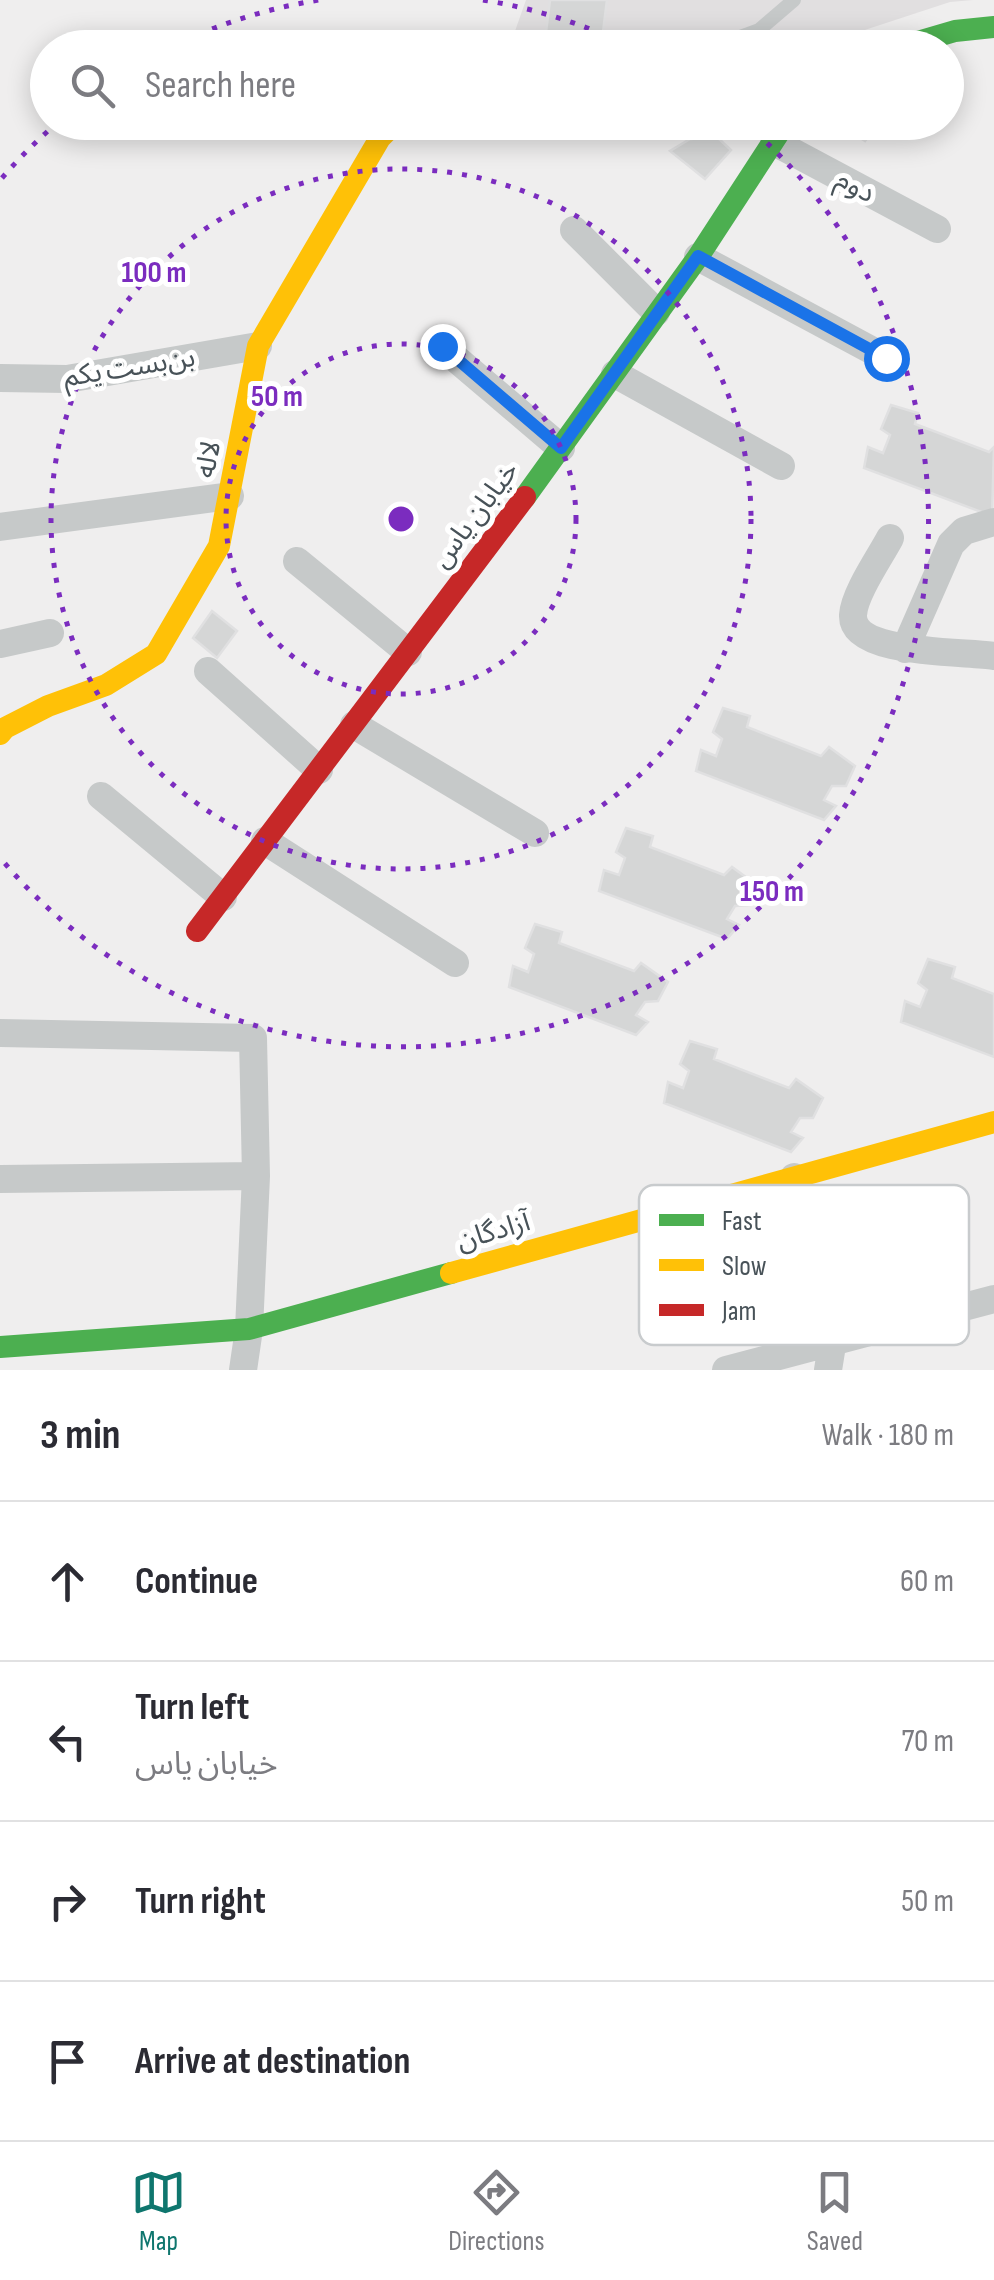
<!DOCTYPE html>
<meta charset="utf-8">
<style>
:root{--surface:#fff;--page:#f2f2f3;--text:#2b2b33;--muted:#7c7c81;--line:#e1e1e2;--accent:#0f766e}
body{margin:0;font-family:"Sofia Sans Condensed","Noto Sans Arabic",sans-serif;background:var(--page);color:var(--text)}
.stop{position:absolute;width:30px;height:30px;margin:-22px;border:8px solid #1a73e8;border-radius:50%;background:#fff}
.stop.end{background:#1a73e8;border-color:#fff;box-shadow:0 2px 10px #0008}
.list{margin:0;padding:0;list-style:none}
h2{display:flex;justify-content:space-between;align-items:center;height:130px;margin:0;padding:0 40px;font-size:42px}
h2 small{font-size:32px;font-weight:400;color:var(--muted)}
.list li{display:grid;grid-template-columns:65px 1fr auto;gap:30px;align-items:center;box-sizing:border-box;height:160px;padding:0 40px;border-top:2px solid var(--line)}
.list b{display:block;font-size:38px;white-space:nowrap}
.list p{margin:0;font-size:32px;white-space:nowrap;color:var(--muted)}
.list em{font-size:32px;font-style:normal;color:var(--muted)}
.icon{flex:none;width:55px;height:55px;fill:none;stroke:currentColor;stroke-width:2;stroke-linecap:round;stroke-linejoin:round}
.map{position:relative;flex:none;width:994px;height:1370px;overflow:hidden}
.search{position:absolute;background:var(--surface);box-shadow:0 5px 25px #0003;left:30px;right:30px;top:30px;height:110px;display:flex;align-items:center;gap:25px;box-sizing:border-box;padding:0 35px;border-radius:55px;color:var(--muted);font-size:38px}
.sheet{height:770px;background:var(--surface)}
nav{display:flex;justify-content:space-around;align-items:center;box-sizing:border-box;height:140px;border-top:2px solid var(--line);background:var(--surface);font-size:28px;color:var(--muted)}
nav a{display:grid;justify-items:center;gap:5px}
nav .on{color:var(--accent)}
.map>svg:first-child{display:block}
.education{fill:#e1dfe0}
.building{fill:#d5d6d6;stroke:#e0e0e1;stroke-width:2.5}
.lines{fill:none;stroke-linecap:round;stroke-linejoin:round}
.lane{stroke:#c6c9c9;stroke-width:14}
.street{stroke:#c6c9c9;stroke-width:28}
.fast{stroke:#4caf50;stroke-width:22}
.slow{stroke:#ffc107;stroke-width:22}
.jam{stroke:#c62828;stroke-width:22}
.route{stroke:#1a73e8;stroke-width:12}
.ring{fill:none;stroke:#7b2cbf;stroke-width:5;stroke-dasharray:5 10}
.labels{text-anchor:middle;stroke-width:10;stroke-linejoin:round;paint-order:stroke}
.street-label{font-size:28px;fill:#485258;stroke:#fff}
.key{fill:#fff;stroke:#c8cbcd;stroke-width:2.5}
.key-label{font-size:28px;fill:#485258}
.centre{fill:#7b2cbf;stroke:#fff;stroke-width:5}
.ring-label{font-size:30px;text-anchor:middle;font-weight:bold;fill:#7b2cbf;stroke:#fff;stroke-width:10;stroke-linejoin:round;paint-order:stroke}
</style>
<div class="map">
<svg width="994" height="1370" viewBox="0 0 994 1370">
<rect width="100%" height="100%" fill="#efeeee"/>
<path class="education" d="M526,0H973L950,2L813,47L509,48Z"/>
<path class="building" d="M550,0H607L601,48H544Z
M860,122L878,123L865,141L853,133Z
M717,137L731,150L705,179L670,151L690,139Z
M891,405L918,413L915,424L989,452L994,447L992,516L864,468L868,447L883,453L890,435L881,429Z
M212,611L237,631L217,658L193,638Z
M723,708L750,716L747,727L821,756L829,747L855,766L846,786H832L824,800L836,806L824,820L696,771L701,750L716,756L722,739L713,732Z
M626,828L653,836L650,847L724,875L732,867L758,886L749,905L735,906L727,919L739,925L727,939L599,891L604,870L619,875L625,858L616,852Z
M535,924L562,932L559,943L634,971L641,963L668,982L658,1001L645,1002L636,1015L648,1022L636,1035L509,987L513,966L528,972L534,954L525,948Z
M928,959L955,967L952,978L994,994V1057L901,1022L905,1001L920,1007L927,990L918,983Z
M690,1041L717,1049L714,1059L789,1088L796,1079L823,1098L813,1118H800L791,1132L803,1138L791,1152L664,1103L668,1082L683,1088L689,1071L680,1064Z"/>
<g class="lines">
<path class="lane" d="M710,48L759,30L794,0"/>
<path class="street" d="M774,142L937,229
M574,230L656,312
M698,257L886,358
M441,346L561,448
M615,374L781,466
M0,378L67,379L258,346
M0,527L230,496
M890,538C880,557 854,594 853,615C851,656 969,651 994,656
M297,561L408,652
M0,644L50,633
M905,649L951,544L964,531L994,522
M208,671L319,770
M354,725L535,833
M101,796L223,897
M265,841L455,963
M0,1033L253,1038L256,1176L0,1179
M794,1177L833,1339L828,1370
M243,1370L249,1329L256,1176
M726,1370L994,1299"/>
<path class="fast" d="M897,48L955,31L994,27
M525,497L698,257L786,122
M0,1347L249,1329L451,1273"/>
<path class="slow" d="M0,734L5,728L48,706L106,685L156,654L219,546L258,346L380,138L396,122
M451,1273L994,1122"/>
<path class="jam" d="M197,931L525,497"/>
</g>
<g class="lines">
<path class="route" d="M442,346L561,448L698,256L886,358"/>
</g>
<g class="ring">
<circle cx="401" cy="519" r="175"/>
<circle cx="401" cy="519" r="350"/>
<path d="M2 178A525 525 0 0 1 57 123M171 47A525 525 0 0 1 319 0M483 0A525 525 0 0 1 631 47M745 123A525 525 0 1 1 2 860"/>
</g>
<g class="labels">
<g class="street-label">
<text transform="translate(856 185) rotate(28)" y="10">دوم</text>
<text transform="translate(129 366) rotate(-9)" y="10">بن‌بست یکم</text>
<text transform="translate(207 459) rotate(-78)" y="10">لاله</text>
<text transform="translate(474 514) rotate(-53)" y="10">خیابان یاس</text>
<text transform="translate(493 1230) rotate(-16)" y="10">آزادگان</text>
</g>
</g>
<rect x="639" y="1185" width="330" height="160" rx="15" class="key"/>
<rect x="659" y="1214" width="45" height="12" fill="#4caf50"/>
<rect x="659" y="1259" width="45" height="12" fill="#ffc107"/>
<rect x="659" y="1304" width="45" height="12" fill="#c62828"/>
<g class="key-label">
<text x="722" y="1230">Fast</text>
<text x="722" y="1275">Slow</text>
<text x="722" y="1320">Jam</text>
</g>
<circle cx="401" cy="519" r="15" class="centre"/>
<g class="ring-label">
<text x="154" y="282">100 m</text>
<text x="277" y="406">50 m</text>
<text x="772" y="901">150 m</text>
</g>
</svg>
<div class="stop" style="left:886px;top:358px"></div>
<div class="stop end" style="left:442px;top:346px"></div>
<div class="search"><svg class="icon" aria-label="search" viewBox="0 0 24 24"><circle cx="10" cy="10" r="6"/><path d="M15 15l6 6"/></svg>Search here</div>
</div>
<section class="sheet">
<h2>3 min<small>Walk · 180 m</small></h2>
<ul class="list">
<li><svg class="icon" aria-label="ahead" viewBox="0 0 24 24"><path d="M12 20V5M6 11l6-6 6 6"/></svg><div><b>Continue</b></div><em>60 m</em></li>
<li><svg class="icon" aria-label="left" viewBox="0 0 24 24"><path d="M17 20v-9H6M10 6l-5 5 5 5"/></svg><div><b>Turn left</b><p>خیابان یاس</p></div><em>70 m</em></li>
<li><svg class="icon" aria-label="right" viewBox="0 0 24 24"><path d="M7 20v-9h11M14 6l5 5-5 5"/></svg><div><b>Turn right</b></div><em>50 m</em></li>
<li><svg class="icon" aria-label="arrive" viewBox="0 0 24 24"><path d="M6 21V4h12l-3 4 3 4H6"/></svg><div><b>Arrive at destination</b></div></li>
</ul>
</section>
<nav>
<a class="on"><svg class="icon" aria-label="map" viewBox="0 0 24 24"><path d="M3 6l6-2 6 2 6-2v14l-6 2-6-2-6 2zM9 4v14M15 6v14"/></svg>Map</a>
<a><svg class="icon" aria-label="directions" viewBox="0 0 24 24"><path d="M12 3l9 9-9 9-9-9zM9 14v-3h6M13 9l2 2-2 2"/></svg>Directions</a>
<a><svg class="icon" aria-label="saved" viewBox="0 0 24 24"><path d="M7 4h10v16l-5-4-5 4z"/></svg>Saved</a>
</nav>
